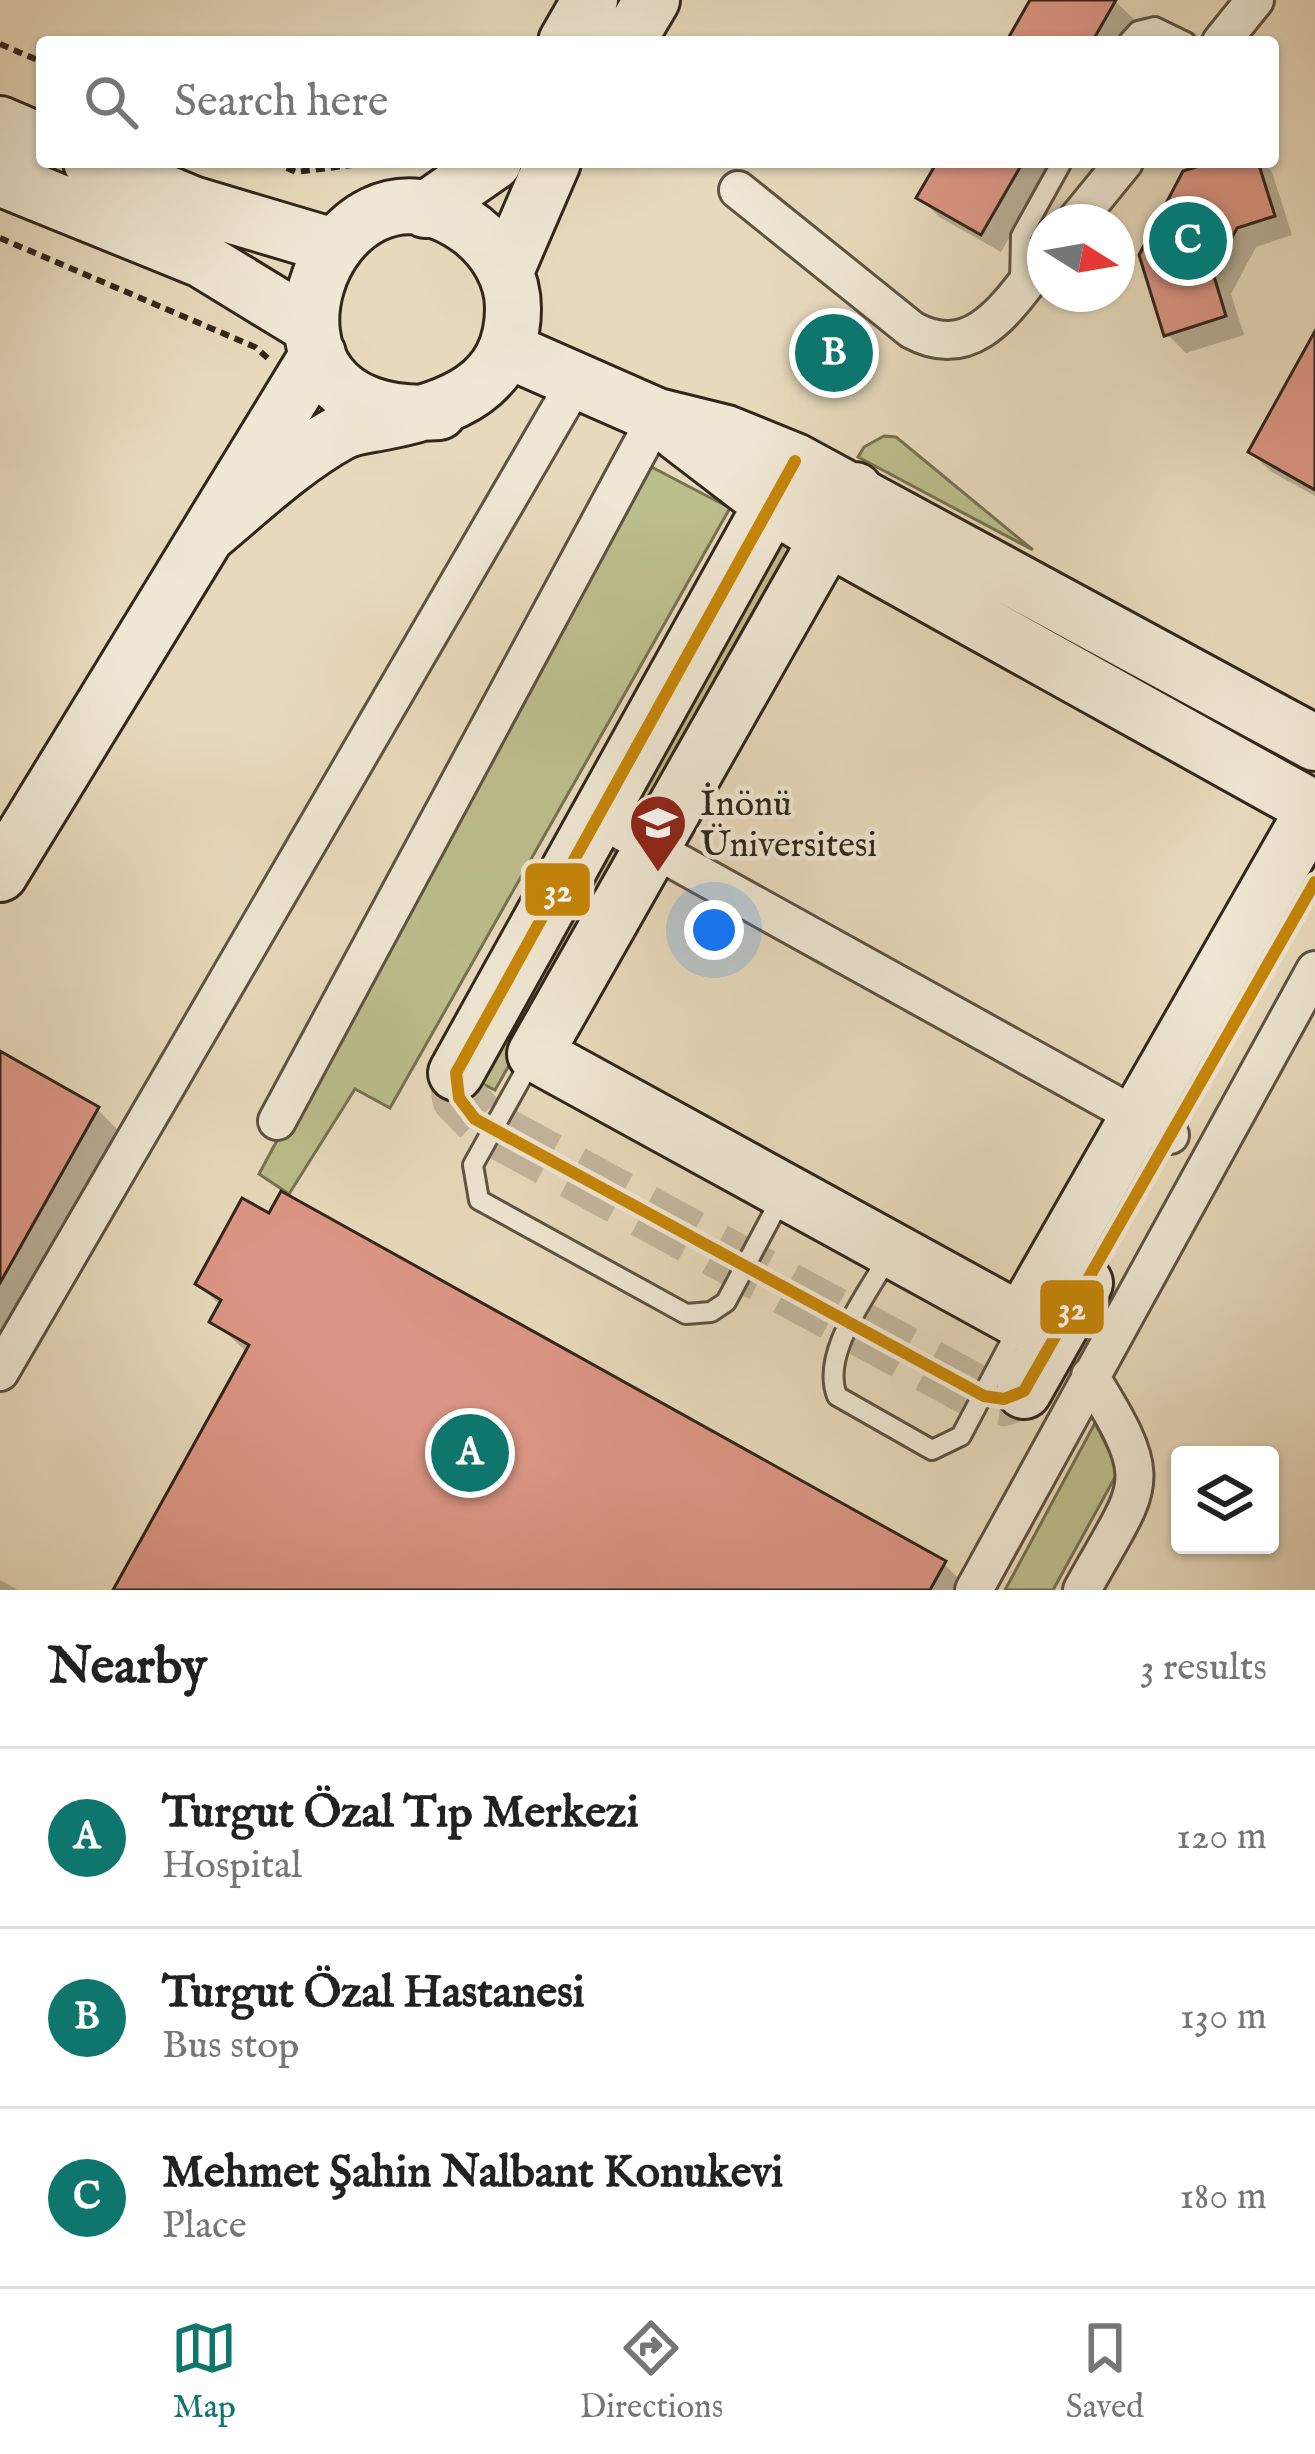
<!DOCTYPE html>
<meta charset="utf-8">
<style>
:root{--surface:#fff;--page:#f6f6f6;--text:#222;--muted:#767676;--line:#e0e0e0;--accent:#0f766e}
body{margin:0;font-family:"IM FELL English",serif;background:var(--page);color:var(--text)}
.controls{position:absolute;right:36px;bottom:36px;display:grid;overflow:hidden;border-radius:12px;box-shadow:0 3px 9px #0004}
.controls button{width:108px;height:108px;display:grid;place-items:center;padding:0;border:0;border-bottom:3px solid var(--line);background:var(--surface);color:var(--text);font:60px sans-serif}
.compass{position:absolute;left:1027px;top:204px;width:108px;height:108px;border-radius:50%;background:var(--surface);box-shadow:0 3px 9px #0004;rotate:101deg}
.you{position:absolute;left:714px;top:930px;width:42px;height:42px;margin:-30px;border:9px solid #fff;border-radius:50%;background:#1a73e8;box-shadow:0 0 0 18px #1a73e833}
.badge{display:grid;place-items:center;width:78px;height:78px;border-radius:50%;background:var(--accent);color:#fff;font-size:39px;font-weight:700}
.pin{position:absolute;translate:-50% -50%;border:6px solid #fff;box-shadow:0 3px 12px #0006}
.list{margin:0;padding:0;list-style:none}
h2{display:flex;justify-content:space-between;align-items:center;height:156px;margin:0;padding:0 48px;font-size:51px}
h2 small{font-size:39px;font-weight:400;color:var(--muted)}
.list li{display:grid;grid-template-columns:78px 1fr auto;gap:36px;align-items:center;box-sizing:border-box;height:180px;padding:0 48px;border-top:3px solid var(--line)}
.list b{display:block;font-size:45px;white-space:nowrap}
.list p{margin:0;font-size:39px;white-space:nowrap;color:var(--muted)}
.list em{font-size:39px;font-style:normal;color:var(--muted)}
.icon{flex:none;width:66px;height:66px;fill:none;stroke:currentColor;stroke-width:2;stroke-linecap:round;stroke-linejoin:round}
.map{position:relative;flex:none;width:1315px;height:1590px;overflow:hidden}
.search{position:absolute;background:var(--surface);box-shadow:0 3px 9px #0004;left:36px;right:36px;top:36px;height:132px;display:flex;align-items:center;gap:30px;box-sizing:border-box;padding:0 42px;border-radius:12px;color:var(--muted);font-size:45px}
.sheet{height:696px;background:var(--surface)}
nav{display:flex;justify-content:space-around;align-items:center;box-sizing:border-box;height:168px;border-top:3px solid var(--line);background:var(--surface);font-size:33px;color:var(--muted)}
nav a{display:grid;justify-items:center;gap:6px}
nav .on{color:var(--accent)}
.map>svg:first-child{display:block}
.green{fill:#bcbe8c;stroke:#767254;stroke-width:3}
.shadow{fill:#0003}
.building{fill:#dc9685;stroke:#31261b;stroke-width:3}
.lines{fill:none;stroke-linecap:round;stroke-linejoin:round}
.secondary-tunnel{stroke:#c3b69c;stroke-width:54;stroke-dasharray:54 27;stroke-linecap:butt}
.lane-casing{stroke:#5e5343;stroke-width:24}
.street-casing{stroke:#5e5343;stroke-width:42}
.secondary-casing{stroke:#31261b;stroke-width:60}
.path{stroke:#31261b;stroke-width:6;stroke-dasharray:9 6;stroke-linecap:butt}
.lane{stroke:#efe7d3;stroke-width:18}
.street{stroke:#efe7d3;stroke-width:36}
.secondary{stroke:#efe7d3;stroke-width:54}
.bus-1-casing{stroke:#efe7d3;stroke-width:21}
.bus-1{stroke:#c68607;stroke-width:12}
.labels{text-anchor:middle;stroke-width:9;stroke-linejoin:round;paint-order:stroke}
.poi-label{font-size:36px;fill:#31261b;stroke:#efe7d3;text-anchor:start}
.line-badge{stroke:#efe7d3;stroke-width:4.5}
.badge-label{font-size:33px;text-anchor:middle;font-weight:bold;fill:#fff}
</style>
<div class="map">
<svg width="1315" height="1590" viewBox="0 0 1315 1590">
<rect width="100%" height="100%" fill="#e7dabc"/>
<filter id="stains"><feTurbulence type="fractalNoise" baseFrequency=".00167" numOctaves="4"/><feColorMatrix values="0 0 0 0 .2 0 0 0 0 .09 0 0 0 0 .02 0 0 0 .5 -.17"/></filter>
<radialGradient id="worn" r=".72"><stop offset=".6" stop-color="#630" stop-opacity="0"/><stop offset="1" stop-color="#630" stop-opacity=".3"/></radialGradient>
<path class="green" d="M884,436L896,437L1033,550L858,457L864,447Z
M642,462L730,508L390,1108L355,1089L289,1194L259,1174Z
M783,519L806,532L651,802L627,789Z
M608,847L627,858L495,1090L479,1082Z
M1095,1423L1119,1470L1053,1590H1005Z"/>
<path class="shadow" d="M1034,0H1114L1135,20L1122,42H1010Z
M941,162H1053L1001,252L939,217L920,197Z
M1222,162H1263L1272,172L1292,235L1256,247L1231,294L1244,335L1186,353L1167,334Z
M1315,338V496L1270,471L1251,452Z
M0,1054L97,1109L124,1136L0,1359Z
M198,1284L944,1564L970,1590H117L248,1353L213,1321L221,1306Z
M0,1580L18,1590H0Z"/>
<path class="building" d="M1030,0H1116L1092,42H1006Z
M937,162H1023L981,235L916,198Z
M1212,162H1258L1275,216L1237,228L1213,273L1226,316L1164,336L1139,255L1183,171Z
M1315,331V490L1248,452Z
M0,1051L99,1107L0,1283Z
M281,1191L946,1561L930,1590H113L249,1345L209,1322L221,1300L195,1284L242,1198L269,1213Z"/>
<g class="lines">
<path class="secondary-tunnel" d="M456,1073L459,1098L486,1125L984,1396L1004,1399L1024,1391"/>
<defs>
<path id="lane" d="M1128,42L1138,31L1155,27L1186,42
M1020,285L1021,236L1062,162
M532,1059L473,1165L479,1200L686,1314L711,1312L726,1302L784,1193
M889,1255C869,1293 820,1352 837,1396L932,1450L961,1436L1019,1326"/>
<path id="street" d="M1221,42L1255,0
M738,190L912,330C975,364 1009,304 1045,259
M1075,222L1124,162
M598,818L1170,1135
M277,1121L657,416
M0,1372L575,383
M974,1590L1315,970
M1082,1590C1141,1482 1159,1487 1090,1376"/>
<path id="secondary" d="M566,42L590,0
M627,42L652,0
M0,124L42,142
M91,162L192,204L333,246
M0,178L202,260L310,326
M425,210L494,162
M506,271L553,162
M507,350L657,416L726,433L795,461L1315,743
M678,433L772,505L824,536L1315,809
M855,490L535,1054L1021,1321L1314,809
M209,534C251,499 293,459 340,433C353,426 370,425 384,422C450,409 513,387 513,308C513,277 496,249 472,230C326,120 214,429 439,412
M0,874L318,354
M456,1073L789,473
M1024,1391L1085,1283"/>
</defs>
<use href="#lane" class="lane-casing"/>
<use href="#street" class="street-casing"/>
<use href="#secondary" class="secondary-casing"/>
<path class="path" d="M0,44L42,62
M273,162L296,172L377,162
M0,238L255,347L270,360"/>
<use href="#lane" class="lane"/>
<use href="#street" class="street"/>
<use href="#secondary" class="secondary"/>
<defs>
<path id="bus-1" d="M795,461L456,1073L459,1098L475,1119L984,1396L1004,1399L1024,1391L1315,882"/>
</defs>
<use href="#bus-1" class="bus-1-casing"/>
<use href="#bus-1" class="bus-1"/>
</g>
<defs>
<symbol id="university-pin" viewBox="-11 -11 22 30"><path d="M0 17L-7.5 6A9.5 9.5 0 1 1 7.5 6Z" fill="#8f2418" stroke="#efe7d3"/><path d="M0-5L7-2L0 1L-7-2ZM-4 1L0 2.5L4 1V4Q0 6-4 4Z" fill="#fff"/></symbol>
</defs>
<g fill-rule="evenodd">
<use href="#university-pin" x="625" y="790" width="66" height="90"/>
</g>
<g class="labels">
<g class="poi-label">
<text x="700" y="815">İnönü<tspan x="700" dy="41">Üniversitesi</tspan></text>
</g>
</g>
<g class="line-badge">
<rect x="523" y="861" width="69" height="57" rx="12" fill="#c68607"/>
<rect x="1038" y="1278" width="68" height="58" rx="12" fill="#c68607"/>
</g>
<g class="badge-label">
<text x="558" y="901">32</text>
<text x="1072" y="1319">32</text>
</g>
<rect width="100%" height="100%" filter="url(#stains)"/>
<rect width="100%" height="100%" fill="url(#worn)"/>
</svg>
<div class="controls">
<button><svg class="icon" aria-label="layers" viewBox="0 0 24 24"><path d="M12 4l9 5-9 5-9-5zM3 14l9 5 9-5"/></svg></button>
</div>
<svg class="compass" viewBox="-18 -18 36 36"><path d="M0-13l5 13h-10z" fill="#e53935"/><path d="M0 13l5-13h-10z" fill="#767676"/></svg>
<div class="you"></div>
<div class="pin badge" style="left:470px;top:1453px">A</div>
<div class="pin badge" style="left:834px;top:353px">B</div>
<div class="pin badge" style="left:1188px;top:241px">C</div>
<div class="search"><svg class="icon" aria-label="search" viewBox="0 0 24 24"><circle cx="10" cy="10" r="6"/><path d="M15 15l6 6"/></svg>Search here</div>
</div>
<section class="sheet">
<h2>Nearby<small>3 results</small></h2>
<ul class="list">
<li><span class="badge">A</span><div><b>Turgut Özal Tıp Merkezi</b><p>Hospital</p></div><em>120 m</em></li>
<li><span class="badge">B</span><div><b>Turgut Özal Hastanesi</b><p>Bus stop</p></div><em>130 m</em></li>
<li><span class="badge">C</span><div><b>Mehmet Şahin Nalbant Konukevi</b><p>Place</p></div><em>180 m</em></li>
</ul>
</section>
<nav>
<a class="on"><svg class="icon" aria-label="map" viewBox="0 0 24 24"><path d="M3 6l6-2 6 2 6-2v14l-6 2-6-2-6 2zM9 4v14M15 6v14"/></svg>Map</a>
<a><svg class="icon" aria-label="directions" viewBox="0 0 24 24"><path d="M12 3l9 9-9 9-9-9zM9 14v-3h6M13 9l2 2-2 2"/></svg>Directions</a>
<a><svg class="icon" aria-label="saved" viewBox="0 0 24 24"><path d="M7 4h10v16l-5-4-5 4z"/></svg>Saved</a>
</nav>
